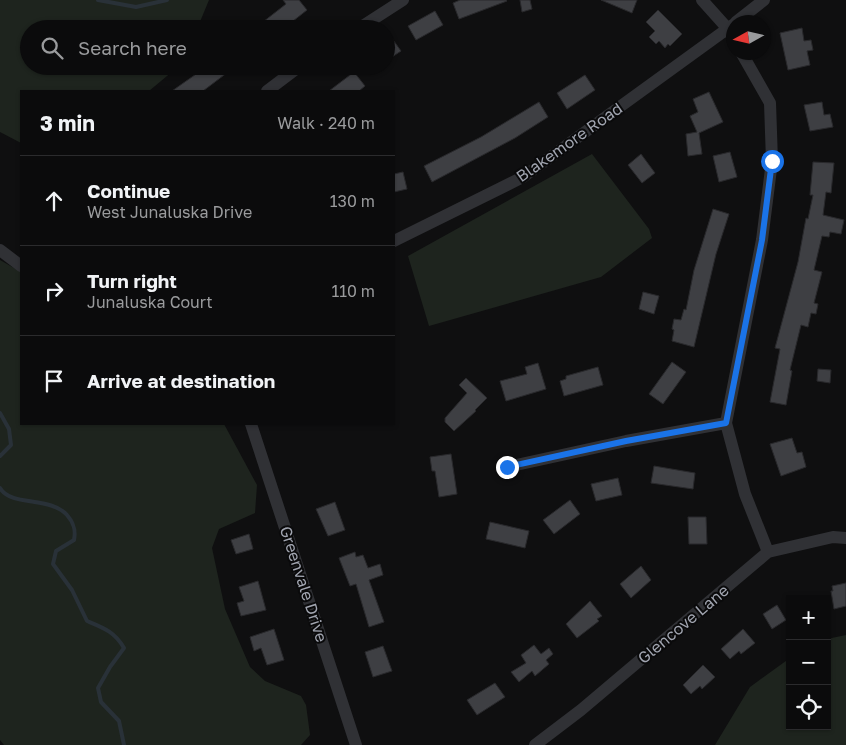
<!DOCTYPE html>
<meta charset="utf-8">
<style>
:root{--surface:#0b0b0c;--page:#141415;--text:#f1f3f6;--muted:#9a9b9d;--line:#2b2b2d}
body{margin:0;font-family:"Golos Text",sans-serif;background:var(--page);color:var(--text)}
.controls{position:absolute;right:15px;bottom:15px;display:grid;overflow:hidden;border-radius:0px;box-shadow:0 1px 4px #0004}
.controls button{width:45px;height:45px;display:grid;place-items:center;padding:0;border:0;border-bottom:1px solid var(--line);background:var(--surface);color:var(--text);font:25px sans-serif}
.compass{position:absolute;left:726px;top:15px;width:45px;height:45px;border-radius:50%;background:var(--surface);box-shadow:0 1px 4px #0004;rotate:262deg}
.stop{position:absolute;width:15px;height:15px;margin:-11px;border:4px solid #1a73e8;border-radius:50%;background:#fff}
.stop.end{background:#1a73e8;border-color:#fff;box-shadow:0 1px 5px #0008}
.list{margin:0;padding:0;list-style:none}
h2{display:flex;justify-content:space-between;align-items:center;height:65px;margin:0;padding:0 20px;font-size:21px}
h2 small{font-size:16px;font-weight:400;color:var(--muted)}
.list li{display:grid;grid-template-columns:32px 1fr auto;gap:15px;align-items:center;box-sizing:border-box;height:90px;padding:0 20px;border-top:1px solid var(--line)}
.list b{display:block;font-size:19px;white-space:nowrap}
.list p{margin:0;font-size:16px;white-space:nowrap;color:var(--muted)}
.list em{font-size:16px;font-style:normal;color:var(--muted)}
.icon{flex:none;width:28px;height:28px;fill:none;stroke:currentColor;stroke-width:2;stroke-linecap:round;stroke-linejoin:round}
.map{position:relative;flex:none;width:846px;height:745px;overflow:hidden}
.search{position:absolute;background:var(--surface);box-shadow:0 1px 4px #0004;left:20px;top:20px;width:375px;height:55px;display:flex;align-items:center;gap:12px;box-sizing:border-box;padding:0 18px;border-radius:28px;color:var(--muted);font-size:19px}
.panel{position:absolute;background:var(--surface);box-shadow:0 1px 4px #0004;left:20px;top:90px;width:375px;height:335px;border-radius:0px}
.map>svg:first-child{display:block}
.green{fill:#1e241e}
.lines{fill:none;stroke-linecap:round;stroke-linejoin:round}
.stream{stroke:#293138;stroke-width:4}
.building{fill:#3e3f43;stroke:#29292c}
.minor{stroke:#303135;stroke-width:12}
.route{stroke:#1a73e8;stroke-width:6}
.labels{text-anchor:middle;stroke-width:4;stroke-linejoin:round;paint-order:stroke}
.street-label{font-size:16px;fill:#a1a5b0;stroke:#0a0a0b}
</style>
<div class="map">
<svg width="846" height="745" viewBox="0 0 846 745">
<rect width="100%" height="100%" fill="#0f0f10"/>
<path class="green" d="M0,0H209L197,29H29V66H179L149,91H21V143L0,132Z
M592,154L649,229L652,238L601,277L429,326L408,256Z
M0,260L21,272V424H224L257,485L255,513L219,529L212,548L225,609L250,667L265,681L301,696L306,705L310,735L301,745H4L0,740Z
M846,635V745H715L750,687L790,658V726H827V639Z"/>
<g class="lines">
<path class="stream" d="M98,0L136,7L167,0
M0,413L9,429L11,445L0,456
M0,488C11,507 50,496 67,515C74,523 76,530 74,540L56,551L53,564L72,590L87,621C104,628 115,632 124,648L110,667L98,688L101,702L119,721L124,745"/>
</g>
<path class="building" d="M283,0H299L307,10L283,29H254L286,4Z
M460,0H506L507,1L459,19L453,3Z
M520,0H530L532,9L522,12Z
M601,0H637L632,13Z
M658,10L682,34L670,46L668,44L665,48L659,41L656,44L649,37L655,31L646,22Z
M435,11L443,25L416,40L408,26Z
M802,28L804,41L811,40L813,50L807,51L810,65L788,70L780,33Z
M386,30L401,51L386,61Z
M194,66H236L203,91H172L199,72Z
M354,72L365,86L359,91H329Z
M585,75L595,90L567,109L557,93Z
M709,92L723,122L699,133L702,154L688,156L686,134L697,132L690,116L698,112L693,99Z
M539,102L548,117L515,138L432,182L424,166L481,137Z
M822,102L824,115L830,114L833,127L810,131L804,105Z
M730,152L737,177L719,182L713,156Z
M641,154L655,173L642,183L628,165Z
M813,162L834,163L831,193L826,192L823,215L844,220L841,234L830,232L829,237L822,236L814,270L822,272L814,303L818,304L816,314L811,313L808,327L801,325L790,370L792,371L786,405L770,402L780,349L775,348L798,262L806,218L808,219L813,195H810Z
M403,172L407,189L394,192V174Z
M713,209L729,214L716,254L694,347L672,341L674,330L672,329L674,319L681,320L684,309L686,310L694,270Z
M643,292L659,296L654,314L639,309Z
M672,362L686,372L663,404L649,394Z
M538,363L546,389L506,401L500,381L527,374L525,367Z
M598,367L603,385L564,396L560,381L566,379V376Z
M818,369L831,370L830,383L817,381Z
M466,378L487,398L475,410L476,411L454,431L445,422V418L467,393L459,385Z
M792,438L797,453L802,452L806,467L781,476L770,444Z
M451,454L457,494L439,497L435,471H432L430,457Z
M654,466L695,473L693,489L651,483Z
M618,478L622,495L596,501L591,484Z
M570,500L580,514L554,534L543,520Z
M335,502L345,530L328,536L316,509Z
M688,517H706L707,544H689Z
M490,522L529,531L525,548L486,539Z
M249,534L253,549L236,554L231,540Z
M355,552L356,557L363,555L368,568L380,564L383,575L369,580L384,622L369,627L356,584L350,586L339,558Z
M641,566L651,580L631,598L620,584Z
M258,581L266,610L241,616L237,603L244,601L239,587Z
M846,583V606L834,609L831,591H833L832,586Z
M590,601L602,616L597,619L599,621L577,638L566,624Z
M777,605L786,620L772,629L763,614Z
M274,629L284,660L267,665L261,648L254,651L250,637Z
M743,629L755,643L741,654L739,651L730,659L721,649Z
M534,645L541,654L549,648L553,654L546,660L549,664L535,676L532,671L519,682L511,672L526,663L521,655Z
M383,646L392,671L373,677L365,652Z
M703,665L715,677L702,689L700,686L691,694L683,685Z
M495,683L505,697L477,715L467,700Z"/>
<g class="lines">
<path class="minor" d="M702,0L728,29L734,40
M736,22L764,0
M358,29L403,0
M741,52L770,103L772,161L762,240L726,423L745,494L768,552
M267,91L300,66
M394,241L523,177L734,24
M0,250L21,266
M251,424L356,745
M507,467L626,441L726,423
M535,745L581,710L768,552L833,537L846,538"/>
</g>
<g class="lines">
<path class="route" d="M507,467L626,441L726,423L762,240L772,161"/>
</g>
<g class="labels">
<g class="street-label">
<text transform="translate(569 142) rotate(-35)" y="6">Blakemore Road</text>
<text transform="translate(304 584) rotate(72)" y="6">Greenvale Drive</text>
<text transform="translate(683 624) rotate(-40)" y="6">Glencove Lane</text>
</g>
</g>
</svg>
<div class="controls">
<button>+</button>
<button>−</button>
<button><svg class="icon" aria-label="locate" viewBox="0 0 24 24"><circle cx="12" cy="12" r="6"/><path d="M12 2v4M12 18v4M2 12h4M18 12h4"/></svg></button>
</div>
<svg class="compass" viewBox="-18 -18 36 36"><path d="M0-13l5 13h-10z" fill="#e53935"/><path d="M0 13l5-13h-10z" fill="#9a9b9d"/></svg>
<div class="stop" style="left:772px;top:161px"></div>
<div class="stop end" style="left:507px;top:467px"></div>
<div class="search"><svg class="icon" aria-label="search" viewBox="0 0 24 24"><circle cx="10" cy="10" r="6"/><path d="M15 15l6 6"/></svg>Search here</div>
<section class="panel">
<h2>3 min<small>Walk · 240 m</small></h2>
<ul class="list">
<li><svg class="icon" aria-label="ahead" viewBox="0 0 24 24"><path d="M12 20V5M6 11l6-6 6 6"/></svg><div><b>Continue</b><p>West Junaluska Drive</p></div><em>130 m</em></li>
<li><svg class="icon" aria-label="right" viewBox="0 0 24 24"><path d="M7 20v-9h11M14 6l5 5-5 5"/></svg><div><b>Turn right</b><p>Junaluska Court</p></div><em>110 m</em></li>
<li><svg class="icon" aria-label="arrive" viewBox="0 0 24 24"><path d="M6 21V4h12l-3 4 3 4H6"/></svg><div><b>Arrive at destination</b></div></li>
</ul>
</section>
</div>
